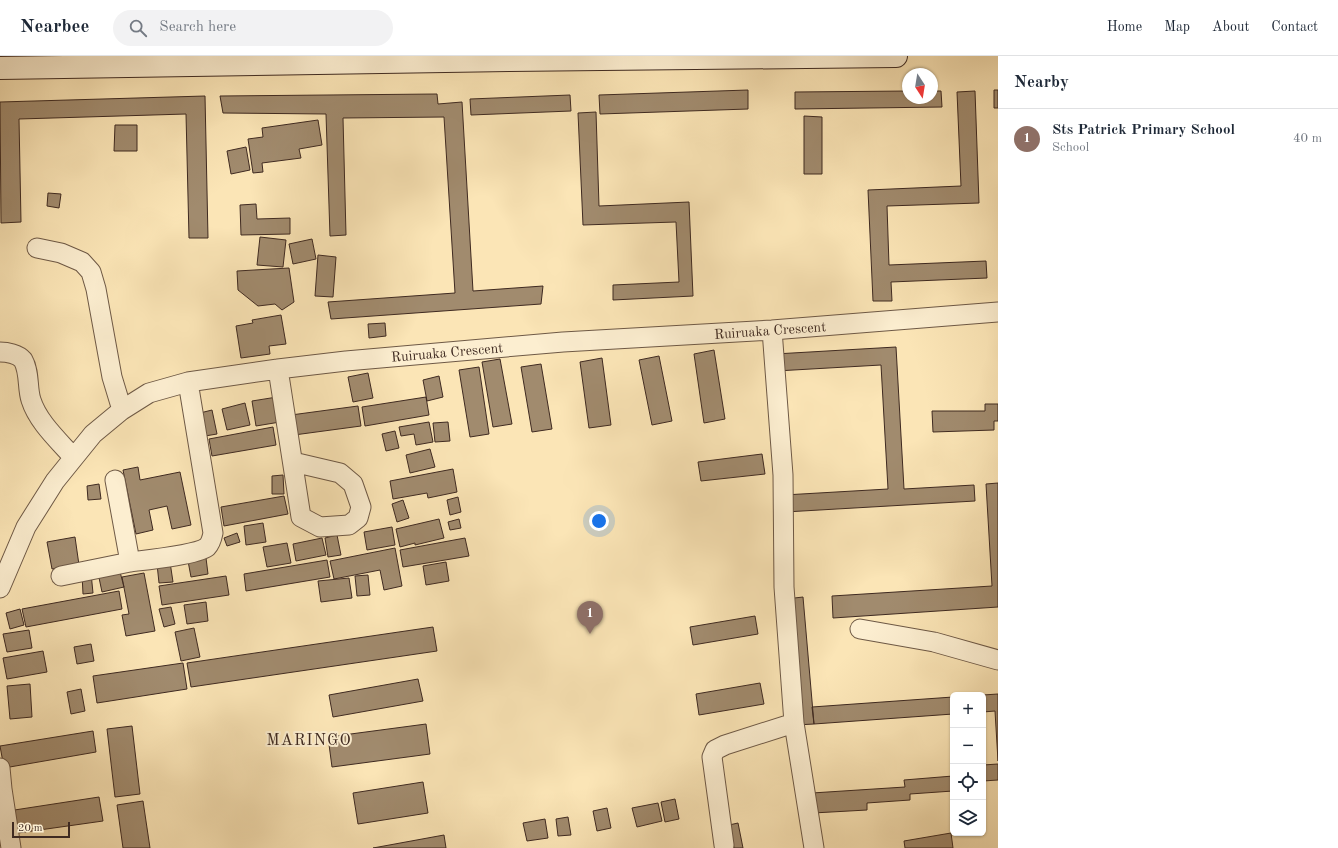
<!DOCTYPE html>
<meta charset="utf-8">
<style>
:root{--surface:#fff;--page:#f2f2f3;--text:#1f2937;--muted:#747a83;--line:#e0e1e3;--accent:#0f766e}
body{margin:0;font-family:"Old Standard TT",serif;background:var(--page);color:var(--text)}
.controls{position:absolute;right:12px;bottom:12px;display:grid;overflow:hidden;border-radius:6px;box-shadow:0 1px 3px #0004}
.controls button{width:36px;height:36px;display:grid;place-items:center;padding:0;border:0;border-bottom:1px solid var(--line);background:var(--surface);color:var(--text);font:20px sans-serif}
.compass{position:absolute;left:902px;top:12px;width:36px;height:36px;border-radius:50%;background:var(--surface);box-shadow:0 1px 3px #0004;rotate:168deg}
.scale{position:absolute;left:12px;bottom:10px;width:58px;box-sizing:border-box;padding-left:4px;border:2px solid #3f2a21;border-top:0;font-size:11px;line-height:14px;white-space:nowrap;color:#3f2a21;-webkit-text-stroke:3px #fceed0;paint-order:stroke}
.you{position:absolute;left:599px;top:465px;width:14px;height:14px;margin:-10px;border:3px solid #fff;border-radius:50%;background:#1a73e8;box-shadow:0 0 0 6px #1a73e833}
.badge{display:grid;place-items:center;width:26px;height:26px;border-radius:50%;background:var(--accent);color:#fff;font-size:13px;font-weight:700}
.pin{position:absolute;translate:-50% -33px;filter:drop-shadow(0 1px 2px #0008)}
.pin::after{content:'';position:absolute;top:21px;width:14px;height:12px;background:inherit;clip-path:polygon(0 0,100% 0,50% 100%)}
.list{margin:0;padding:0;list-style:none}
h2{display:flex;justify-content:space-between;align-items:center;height:52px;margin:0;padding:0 16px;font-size:17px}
h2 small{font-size:13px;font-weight:400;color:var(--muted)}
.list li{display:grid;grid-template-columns:26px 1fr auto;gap:12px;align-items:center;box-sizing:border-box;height:60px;padding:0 16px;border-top:1px solid var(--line)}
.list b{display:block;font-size:15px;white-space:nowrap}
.list p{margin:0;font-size:13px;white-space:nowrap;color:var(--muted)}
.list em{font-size:13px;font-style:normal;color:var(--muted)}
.icon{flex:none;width:22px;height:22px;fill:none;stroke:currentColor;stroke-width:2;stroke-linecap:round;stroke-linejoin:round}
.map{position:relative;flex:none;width:998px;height:792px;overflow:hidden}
header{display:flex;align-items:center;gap:24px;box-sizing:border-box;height:56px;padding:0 20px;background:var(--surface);border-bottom:1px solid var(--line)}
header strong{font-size:19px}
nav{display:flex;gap:22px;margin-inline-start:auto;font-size:14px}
.search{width:280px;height:36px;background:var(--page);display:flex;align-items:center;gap:10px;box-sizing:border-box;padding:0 14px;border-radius:22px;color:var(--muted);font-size:15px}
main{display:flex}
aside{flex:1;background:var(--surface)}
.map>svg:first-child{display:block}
.building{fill:#a18b6e;stroke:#3f2a21}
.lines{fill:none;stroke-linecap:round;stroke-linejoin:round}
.minor-casing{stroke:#6e5946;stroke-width:21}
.secondary-casing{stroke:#3f2a21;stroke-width:24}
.minor{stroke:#fceed0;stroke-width:19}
.secondary{stroke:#fceed0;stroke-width:22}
.labels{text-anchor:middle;stroke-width:4;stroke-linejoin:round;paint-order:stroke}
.street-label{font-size:14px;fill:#3f2a21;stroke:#fceed0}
.quarter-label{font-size:16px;letter-spacing:1px;fill:#3f2a21;stroke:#fceed0}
</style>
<header>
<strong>Nearbee</strong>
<div class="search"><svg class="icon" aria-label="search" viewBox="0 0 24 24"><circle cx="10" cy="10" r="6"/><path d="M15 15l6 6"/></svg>Search here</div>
<nav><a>Home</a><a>Map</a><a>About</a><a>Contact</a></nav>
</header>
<main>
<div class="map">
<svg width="998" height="792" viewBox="0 0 998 792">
<rect width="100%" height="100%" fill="#fbe5b6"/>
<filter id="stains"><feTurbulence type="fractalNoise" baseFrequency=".005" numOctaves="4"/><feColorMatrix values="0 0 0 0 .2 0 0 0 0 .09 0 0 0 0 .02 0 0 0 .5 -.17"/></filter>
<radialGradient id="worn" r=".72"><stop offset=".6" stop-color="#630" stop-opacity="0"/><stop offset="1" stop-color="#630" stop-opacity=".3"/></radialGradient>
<path class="building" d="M748,34V53L600,58L599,39Z
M994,34H998V52H994Z
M908,35V42H932V35H941L942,51L795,53V36Z
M975,35L979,147L887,150L889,209L986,205L987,222L891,226L892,245H873L868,134L961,130L957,36Z
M437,38L438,48L462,46L473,235L543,230L541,248L331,263L328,246L455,237L444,61L343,62L346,179L330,180L326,58L223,57L220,40Z
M570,39L571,55L471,59L470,43Z
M205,40L208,182H189L186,58L19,63L21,166L1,167L0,46Z
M596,56L599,150L689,146L693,240L613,244V229L679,226L676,166L583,169L578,57Z
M804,60L822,61V118H804Z
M318,64L322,89L299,93L301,102L262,107L263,116L253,117L248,83L263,81L262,72Z
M115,69H137V95H114Z
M246,91L250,114L231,118L227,95Z
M48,137L61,138L59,152L47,150Z
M256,148L257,163L290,162V178L241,179L240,149Z
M260,181L286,184L283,211L257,209Z
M312,183L316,203L293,208L289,188Z
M318,199L336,201L333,241L315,240Z
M289,212L294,246L282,254L275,248L258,250L238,234L237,215Z
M281,259L286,288L269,290L270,298L241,302L236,270L253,267L252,264Z
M385,267L386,280L369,282L368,268Z
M896,291L904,433L974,429L975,445L785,456L784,439L888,433L881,309L776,315L775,298Z
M714,294L725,363L704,367L694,298Z
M659,300L672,365L652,369L639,304Z
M602,302L611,369L589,372L580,306Z
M500,303L512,368L493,371L482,306Z
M541,308L552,373L532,376L521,311Z
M479,311L489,378L470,381L459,314Z
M368,317L373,342L353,346L348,321Z
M439,320L443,341L427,345L423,324Z
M277,341L280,366L256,370L252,345Z
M426,341L429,359L365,370L362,351Z
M245,347L250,369L227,374L222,353Z
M985,348H998V365H994V374L933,376L932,355H985Z
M358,350L361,370L294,379L291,359Z
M212,354L217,378L205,380L200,357Z
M429,366L433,386L416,389L414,378L401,380L399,371Z
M448,366L450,385L435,386L433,367Z
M273,371L276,389L212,400L209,383Z
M395,375L399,392L386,395L382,378Z
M430,393L435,411L410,417L406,399Z
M762,398L765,418L701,425L698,406Z
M138,411L140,424L180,416L191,469L172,473L167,450L149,454L153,474L136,478L123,414Z
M453,413L457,436L428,442L427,437L393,443L390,425Z
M283,419L284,438H272V420Z
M998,427V551L833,562L832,540L992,530L986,428Z
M99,428L101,443L88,444L87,430Z
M284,440L288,458L224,470L221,451Z
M458,441L461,456L450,459L447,444Z
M403,444L409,462L397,466L392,448Z
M439,463L444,482L415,489V487L400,491L396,473Z
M459,463L461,472L450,474L448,466Z
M263,467L266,486L246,489L244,470Z
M392,471L395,489L367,494L364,476Z
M237,477L240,486L227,490L224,482Z
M337,479L341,499L328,501L325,482Z
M75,481L79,509L52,513L47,486Z
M322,482L326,499L296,505L293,488Z
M465,482L469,500L403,511L400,494Z
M287,487L291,507L267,511L263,491Z
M395,492L402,530L384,534L380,514L334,523L330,505Z
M206,502L208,518L191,521L188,505Z
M327,504L330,521L246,535L244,518Z
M170,506L173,526L159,527L157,508Z
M446,506L449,525L426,529L423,510Z
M119,512L124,531L102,536L98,517Z
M91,517L93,537L83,538L82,518Z
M144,517L155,575L126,580L122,559L129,558L122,521Z
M368,519L370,539L357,540L355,520Z
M226,520L229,539L162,549L159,530Z
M349,522L352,542L321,546L318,525Z
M119,535L122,553L26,571L22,553Z
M803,541L814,668L796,669L786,543Z
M206,546L208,565L187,568L184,549Z
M171,551L175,568L164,571L159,553Z
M20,553L24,569L10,573L6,557Z
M755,560L758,578L693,589L690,571Z
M433,571L437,595L191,631L187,607Z
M194,572L200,601L181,605L175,576Z
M29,574L32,592L7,596L3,578Z
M91,588L94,605L77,608L74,591Z
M43,595L47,616L7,623L3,602Z
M183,607L187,633L97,647L93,620Z
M418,623L423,645L333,661L329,639Z
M760,627L764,648L699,659L696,638Z
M30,628L32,661L10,663L7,630Z
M81,633L85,655L71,658L67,636Z
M998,638V705L995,655L983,656V639Z
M953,641V658L814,668L812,651Z
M426,668L430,698L332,711L328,681Z
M132,670L140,738L115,741L107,673Z
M93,675L96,696L4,712L0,690Z
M998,708V724L983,725V709Z
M953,720V735L910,738V744L867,747V754L813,757L812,737L905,731L904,724Z
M423,726L428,757L358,768L353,737Z
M99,741L103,765L11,778L8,755Z
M675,743L679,763L665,766L661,746Z
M143,745L150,792H123L117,749Z
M658,747L662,765L637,771L632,752Z
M607,752L611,772L597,775L593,755Z
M568,761L571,779L558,780L556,763Z
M545,763L548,782L527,785L523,767Z
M738,767L743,792H734L729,769Z
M951,777L953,792H905L904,785Z
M444,779L446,792H373Z"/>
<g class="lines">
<defs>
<path id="minor" d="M37,192L61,197L82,206L91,216L96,233L112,321L122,354
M772,274L783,419L784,531L794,667L814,792
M0,296C7,296 18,298 23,304C30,316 27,332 31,344C38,366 58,384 73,401
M278,313L301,461L320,471L349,469L358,462L361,451L353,428L340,417L293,406
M115,424L130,506C146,504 196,499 207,491C211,487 212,482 213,477L188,326
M61,520L130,506
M0,532L26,471L55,425L93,378L122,354L149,337L188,326L278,313L346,305L563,286L772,274L998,256
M860,573L934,586L998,604
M0,712L2,733L11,792
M724,789L712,701L715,694L725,689L794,667"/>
<path id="secondary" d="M0,12L509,4L896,0"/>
</defs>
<use href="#minor" class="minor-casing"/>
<use href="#secondary" class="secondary-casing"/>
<use href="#minor" class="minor"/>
<use href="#secondary" class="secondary"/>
</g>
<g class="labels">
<g class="street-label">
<text transform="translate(770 274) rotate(-4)" y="5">Ruiruaka Crescent</text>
<text transform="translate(447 296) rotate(-5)" y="5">Ruiruaka Crescent</text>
</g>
<g class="quarter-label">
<text x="309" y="689">MARINGO</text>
</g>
</g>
<rect width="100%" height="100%" filter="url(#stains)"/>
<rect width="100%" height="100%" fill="url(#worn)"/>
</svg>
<div class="controls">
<button>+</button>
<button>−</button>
<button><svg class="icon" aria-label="locate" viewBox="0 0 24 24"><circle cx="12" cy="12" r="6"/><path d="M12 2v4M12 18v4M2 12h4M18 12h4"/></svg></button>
<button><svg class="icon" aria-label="layers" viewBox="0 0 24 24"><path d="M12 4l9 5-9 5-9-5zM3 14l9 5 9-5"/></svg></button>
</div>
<svg class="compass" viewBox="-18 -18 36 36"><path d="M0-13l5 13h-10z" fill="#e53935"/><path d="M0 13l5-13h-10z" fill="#747a83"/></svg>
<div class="scale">20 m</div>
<div class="you"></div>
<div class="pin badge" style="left:590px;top:578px;background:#8d6e63">1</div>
</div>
<aside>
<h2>Nearby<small></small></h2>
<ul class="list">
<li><span class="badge" style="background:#8d6e63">1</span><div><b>Sts Patrick Primary School</b><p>School</p></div><em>40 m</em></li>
</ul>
</aside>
</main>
